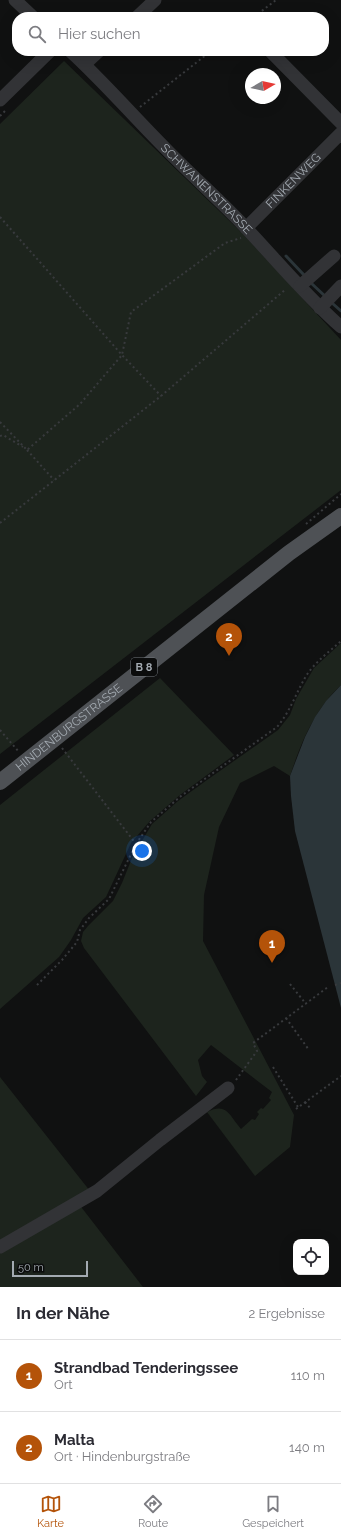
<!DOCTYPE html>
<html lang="de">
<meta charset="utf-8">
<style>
:root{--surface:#fff;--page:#f7f7f7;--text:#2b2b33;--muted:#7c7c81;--line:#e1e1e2;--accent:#b45309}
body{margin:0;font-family:Raleway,sans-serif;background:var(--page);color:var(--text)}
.controls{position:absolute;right:12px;bottom:12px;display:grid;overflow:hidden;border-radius:8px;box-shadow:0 4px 16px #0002}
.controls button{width:36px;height:36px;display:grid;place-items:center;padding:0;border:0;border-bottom:1px solid var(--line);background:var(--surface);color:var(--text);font:20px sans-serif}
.compass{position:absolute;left:245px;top:68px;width:36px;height:36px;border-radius:50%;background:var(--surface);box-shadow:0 4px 16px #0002;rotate:81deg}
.scale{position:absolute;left:12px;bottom:10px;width:76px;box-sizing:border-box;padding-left:4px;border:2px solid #a3aab1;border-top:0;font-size:11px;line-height:14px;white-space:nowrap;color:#a3aab1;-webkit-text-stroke:3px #0b0c0c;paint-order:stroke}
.you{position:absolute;left:142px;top:851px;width:14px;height:14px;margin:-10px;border:3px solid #fff;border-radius:50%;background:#1a73e8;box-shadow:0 0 0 6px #1a73e833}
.badge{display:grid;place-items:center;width:26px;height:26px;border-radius:50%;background:var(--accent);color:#fff;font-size:13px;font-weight:700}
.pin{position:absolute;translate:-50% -33px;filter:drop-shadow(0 1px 2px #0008)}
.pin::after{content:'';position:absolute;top:21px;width:14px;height:12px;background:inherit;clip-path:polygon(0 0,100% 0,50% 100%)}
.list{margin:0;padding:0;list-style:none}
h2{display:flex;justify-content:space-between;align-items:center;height:52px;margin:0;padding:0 16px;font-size:17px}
h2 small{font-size:13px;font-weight:400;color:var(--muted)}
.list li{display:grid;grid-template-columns:26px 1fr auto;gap:12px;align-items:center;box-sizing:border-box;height:72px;padding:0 16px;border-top:1px solid var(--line)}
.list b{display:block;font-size:15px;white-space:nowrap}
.list p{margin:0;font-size:13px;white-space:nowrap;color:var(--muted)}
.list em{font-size:13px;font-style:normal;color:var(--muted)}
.icon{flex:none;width:22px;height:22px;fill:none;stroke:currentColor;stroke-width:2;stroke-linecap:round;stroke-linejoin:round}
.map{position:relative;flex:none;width:341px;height:1287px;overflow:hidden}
.search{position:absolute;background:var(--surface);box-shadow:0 4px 16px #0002;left:12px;right:12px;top:12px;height:44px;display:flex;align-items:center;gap:10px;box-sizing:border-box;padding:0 14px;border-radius:16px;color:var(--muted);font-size:15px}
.sheet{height:196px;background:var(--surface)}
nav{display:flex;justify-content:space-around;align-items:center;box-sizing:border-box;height:56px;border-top:1px solid var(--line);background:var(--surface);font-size:11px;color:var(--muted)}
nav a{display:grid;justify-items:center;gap:2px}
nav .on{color:var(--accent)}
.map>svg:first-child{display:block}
.green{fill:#1d241d}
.water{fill:#2b3539}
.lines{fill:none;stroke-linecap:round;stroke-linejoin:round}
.stream{stroke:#2b3539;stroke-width:3}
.path{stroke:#383a3d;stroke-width:2;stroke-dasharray:2 3;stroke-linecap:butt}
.minor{stroke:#323336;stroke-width:13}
.major{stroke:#4e5155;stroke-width:16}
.labels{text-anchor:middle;stroke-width:4;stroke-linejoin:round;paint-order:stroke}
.shield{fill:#0b0c0c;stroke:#757b80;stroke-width:1}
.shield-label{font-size:11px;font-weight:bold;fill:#a3aab1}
.street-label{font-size:12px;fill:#a3aab1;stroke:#0b0c0c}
</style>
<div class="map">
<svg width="341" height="1287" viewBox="0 0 341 1287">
<rect width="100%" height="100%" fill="#101111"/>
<path class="green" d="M64,61L243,234L341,340V490L0,754V124Z
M341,643V685C314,710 301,743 290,776L274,766L240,783L219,827L204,895L203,941L294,1115L290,1147L255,1176L207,1112C227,1102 229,1115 241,1129L252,1119L255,1120L259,1114L257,1112L261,1108L263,1109L271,1100L269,1098L272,1092L211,1045L198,1060L202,1076L207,1082L196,1096L84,948L81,941L83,932L88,926L113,901L122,883L132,858L152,824L178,801L207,780L278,730L290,715L296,699L314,668Z
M160,678L234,755L180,795L150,821L131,843L106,897L83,918L71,940L59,957L0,1009V805Z
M0,1077L90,1191L75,1199L143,1287H0Z"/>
<path class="water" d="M341,685V1008L295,831L291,796L290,776L305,737L315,717L326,701Z"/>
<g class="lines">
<path class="stream" d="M286,256L304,275
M311,283L326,297
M332,303L341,311"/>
<path class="path" d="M254,17L276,0
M140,107L211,51
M0,116L6,110
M0,217L122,355L161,396
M0,422L27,450L80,404L122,355L131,312L225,243L241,238
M0,436L3,435L23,447
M27,450L54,480
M0,523L161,396L286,289
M306,524L341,494
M0,730L19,752
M62,748L136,844
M290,984L306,1004
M37,985L62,960L77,942L80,930L89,918L109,899L136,844L151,822L181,796L277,727C290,712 296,693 306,676C315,662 329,652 341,641
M335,985L341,983
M286,1018L309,1050
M273,1067L298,1107
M236,1080L257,1051L253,1043L328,987
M305,1102L311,1109
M296,1109L341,1076"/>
<g class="minor">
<path d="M15,0L33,17"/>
<path d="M137,17L155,0"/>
<path id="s1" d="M70,51C103,81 133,116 165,148C192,176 221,201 247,229C278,262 307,297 341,327"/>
<path d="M270,51L341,123"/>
<path d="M85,64L99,51"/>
<path d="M0,100L50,51"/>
<path id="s2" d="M246,228L341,133"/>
<path d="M300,286L334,256"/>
<path d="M320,308L341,286"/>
<path d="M0,1247L97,1191L160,1140L228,1088"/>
</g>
<path class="major" id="s3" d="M0,782L289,553L341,516"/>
</g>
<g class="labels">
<rect class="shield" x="131" y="658" width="26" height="18" rx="3"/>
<g class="shield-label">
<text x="144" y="671">B 8</text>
</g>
<g class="street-label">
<text dy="4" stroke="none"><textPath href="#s2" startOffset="67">FINKENWEG</textPath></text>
<text dy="4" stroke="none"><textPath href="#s1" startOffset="194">SCHWANENSTRASSE</textPath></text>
<text dy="4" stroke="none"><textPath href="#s3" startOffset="88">HINDENBURGSTRASSE</textPath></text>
</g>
</g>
</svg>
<div class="controls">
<button><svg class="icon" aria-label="locate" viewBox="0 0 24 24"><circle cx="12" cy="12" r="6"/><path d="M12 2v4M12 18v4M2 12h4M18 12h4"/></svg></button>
</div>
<svg class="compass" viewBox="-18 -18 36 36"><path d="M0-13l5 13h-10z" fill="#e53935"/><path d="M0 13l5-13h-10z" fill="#7c7c81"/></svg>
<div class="scale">50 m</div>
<div class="you"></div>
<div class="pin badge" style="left:272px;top:963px">1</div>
<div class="pin badge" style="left:229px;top:656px">2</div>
<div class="search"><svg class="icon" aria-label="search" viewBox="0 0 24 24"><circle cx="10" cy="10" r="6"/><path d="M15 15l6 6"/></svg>Hier suchen</div>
</div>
<section class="sheet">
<h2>In der Nähe<small>2 Ergebnisse</small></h2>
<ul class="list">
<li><span class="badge">1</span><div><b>Strandbad Tenderingssee</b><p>Ort</p></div><em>110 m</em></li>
<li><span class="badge">2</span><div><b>Malta</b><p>Ort · Hindenburgstraße</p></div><em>140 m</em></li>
</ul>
</section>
<nav>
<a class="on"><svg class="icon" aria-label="map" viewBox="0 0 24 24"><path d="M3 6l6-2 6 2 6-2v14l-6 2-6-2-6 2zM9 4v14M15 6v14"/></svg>Karte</a>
<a><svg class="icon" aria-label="directions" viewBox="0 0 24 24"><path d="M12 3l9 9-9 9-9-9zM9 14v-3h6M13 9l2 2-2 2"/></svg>Route</a>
<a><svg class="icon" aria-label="saved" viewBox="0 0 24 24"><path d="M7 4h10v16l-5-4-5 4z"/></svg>Gespeichert</a>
</nav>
